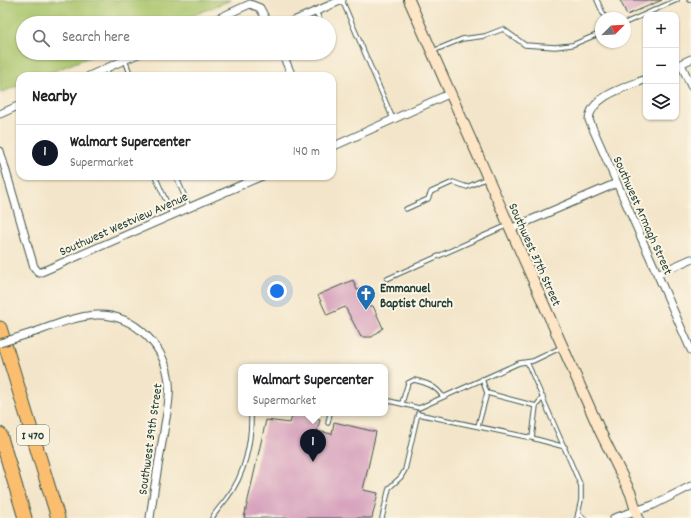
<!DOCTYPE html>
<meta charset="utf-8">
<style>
:root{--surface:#fff;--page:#f6f6f6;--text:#202124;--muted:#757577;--line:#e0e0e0;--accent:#111827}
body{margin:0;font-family:Dekko,sans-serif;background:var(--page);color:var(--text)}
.controls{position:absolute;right:12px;top:12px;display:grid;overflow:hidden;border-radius:8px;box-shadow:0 1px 3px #0004}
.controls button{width:36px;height:36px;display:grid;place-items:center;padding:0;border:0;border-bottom:1px solid var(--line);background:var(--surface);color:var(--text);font:20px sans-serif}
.compass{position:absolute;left:595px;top:12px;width:36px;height:36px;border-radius:50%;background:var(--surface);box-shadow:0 1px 3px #0004;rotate:66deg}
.you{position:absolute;left:277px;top:291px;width:14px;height:14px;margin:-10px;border:3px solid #fff;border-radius:50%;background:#1a73e8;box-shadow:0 0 0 6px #1a73e833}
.badge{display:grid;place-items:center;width:26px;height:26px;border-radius:50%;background:var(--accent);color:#fff;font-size:13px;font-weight:700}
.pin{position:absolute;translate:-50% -33px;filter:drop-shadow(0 1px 2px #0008)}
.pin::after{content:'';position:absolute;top:21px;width:14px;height:12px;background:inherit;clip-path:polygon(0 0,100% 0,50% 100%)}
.popup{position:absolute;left:238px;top:364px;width:150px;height:52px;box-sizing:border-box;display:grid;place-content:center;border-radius:8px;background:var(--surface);filter:drop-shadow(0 1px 3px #0005);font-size:13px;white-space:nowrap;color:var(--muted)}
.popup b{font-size:15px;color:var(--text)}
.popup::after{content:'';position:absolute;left:50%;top:100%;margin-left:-8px;border:8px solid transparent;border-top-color:var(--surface)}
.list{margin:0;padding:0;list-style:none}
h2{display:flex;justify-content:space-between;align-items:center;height:52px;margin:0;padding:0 16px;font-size:17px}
h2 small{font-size:13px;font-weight:400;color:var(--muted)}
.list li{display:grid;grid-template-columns:26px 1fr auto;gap:12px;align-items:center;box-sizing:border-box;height:56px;padding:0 16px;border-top:1px solid var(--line)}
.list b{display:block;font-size:15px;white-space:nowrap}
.list p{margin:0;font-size:13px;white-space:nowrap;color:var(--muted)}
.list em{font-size:13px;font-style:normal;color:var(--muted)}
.icon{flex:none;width:22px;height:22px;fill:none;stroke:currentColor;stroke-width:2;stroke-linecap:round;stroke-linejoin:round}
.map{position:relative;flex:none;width:691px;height:518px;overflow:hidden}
.search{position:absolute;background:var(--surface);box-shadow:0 1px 3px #0004;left:16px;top:16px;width:320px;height:44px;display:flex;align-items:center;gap:10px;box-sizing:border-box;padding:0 14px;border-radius:22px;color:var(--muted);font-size:15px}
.panel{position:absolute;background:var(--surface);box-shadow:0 1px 3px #0004;left:16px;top:72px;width:320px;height:108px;border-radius:12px}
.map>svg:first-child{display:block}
.green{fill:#a8c46b;stroke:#648050}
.building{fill:#d49cba}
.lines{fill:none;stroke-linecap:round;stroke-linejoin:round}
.service-casing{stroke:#3f564a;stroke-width:5.5}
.minor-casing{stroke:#3f564a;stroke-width:9}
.secondary-casing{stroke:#3f564a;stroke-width:12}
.motorway-casing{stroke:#3f564a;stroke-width:15}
.service{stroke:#fff;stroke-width:3.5}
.minor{stroke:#fff;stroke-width:7}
.secondary{stroke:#fde5c5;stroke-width:10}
.motorway{stroke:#fabe6e;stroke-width:13}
.minor-bridge-casing{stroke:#3f564a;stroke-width:9;stroke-linecap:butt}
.minor-bridge{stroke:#fff;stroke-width:7}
.labels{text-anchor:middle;stroke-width:4;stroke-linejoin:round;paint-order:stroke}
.shield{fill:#fcf5e5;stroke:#617469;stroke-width:1}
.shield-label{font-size:12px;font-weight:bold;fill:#1f3d34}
.street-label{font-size:13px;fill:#1f3d34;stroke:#fcf5e5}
.poi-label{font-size:13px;font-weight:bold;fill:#1f3d34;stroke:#fcf5e5;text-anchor:start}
</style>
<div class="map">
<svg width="691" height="518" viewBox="0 0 691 518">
<rect width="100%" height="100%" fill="#fcf5e5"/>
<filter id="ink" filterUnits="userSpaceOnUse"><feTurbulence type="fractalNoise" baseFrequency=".025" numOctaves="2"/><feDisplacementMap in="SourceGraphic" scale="8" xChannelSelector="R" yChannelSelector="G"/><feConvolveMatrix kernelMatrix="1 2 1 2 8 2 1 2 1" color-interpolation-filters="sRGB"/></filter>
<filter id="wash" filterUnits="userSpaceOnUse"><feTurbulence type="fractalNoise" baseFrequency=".012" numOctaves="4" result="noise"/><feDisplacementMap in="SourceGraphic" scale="16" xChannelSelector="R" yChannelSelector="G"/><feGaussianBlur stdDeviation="0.9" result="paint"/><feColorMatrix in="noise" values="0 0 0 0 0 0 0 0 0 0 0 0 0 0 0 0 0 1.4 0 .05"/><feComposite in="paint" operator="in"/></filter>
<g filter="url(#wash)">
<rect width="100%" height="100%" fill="#f3e5c9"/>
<path class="green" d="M0,0H231L174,23H23V53H99L42,76H20V85L0,93Z"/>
<g id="blocks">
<path class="building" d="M620,0H662L627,15Z
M353,280L357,290L361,289L369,306H373L383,328L372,337H361L345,307L327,315L318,295Z
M293,413H314L313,418L320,420L317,431L332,434L334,422L376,432L363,490L378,493L372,518H244L266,420L290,423Z"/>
</g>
</g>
<g filter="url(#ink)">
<use href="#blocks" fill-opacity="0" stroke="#3f564a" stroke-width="1"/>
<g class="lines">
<defs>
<path id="service" d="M342,0L393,119
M597,0L605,18
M689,0H691
M316,11L321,23
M625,23L677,0
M433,51L462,39L485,36L503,29L525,45L555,47L572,45L601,33
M125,60L131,76
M106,68L109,76
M155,176L172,214
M176,176L189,207
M406,209L428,199L431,192L453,182L467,187L487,178
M387,279L508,225
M527,362L581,486V500L577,518
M487,393L536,406
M385,400L419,408L519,363L533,361L562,347
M402,403L408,383L414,380C427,383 436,386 443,397
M418,414L532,438L565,447
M328,423L330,413
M478,426L487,393L482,379
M532,438L536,406L543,397
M578,513L584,518
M212,518C216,511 222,505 227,498C245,475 252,441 251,413
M382,518L389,488L401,477L405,470L418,413"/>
<path id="minor" d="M208,23L250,4L260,8L268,23
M289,23L342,0
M282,53L292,76
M681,64L691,86
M676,66L691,59
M89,76L140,53
M646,79C627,87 590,96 589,120L691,350
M0,114L20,105
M332,147L451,93
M0,151L34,267L39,273L262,176
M510,229L617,183
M657,274L691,259
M38,331C57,324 77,316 97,315C135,314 166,347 169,383C171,399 166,415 164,431C159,460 154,489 150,518
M614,518L653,505L691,486"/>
<path id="secondary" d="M409,0L600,431L631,494L638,518"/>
<path id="motorway" d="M0,328L58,518
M0,434L25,518"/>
</defs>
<use href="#service" class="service-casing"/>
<use href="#minor" class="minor-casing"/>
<use href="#secondary" class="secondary-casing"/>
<use href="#motorway" class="motorway-casing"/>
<use href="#service" class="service"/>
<use href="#minor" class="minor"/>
<use href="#secondary" class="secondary"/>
<use href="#motorway" class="motorway"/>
<defs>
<path id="minor-bridge" d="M0,343L38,331"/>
</defs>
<use href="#minor-bridge" class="minor-bridge-casing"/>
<use href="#minor-bridge" class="minor-bridge"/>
</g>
</g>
<defs>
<symbol id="church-pin" viewBox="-11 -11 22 30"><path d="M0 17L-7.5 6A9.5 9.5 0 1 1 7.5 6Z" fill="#1f6fb2" stroke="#fcf5e5"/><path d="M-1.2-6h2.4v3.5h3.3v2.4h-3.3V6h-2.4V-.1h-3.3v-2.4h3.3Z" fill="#fff"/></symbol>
</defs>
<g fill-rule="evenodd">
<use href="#church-pin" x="355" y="283" width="22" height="30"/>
</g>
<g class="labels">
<rect class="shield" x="17" y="425" width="32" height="20" rx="3"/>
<g class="shield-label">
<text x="33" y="439">I 470</text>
</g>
<g class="street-label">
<text transform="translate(644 215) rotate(66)" y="5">Southwest Armagh Street</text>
<text transform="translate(123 223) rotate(-24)" y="5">Southwest Westview Avenue</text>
<text transform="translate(536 254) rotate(66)" y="5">Southwest 37th Street</text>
<text transform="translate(149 439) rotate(-82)" y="5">Southwest 39th Street</text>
</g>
<g class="poi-label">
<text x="380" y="292">Emmanuel<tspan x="380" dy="15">Baptist Church</tspan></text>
</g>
</g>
</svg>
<div class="controls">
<button>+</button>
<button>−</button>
<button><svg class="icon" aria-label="layers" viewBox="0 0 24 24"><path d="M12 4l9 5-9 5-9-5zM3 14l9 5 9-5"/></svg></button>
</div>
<svg class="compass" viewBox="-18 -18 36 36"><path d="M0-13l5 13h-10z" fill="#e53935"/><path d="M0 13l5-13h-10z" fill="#757577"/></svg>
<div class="you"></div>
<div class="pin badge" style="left:313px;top:462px">1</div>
<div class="popup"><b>Walmart Supercenter</b>Supermarket</div>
<div class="search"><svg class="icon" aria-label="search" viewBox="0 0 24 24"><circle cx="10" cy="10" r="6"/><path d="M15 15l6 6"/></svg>Search here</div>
<section class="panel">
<h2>Nearby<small></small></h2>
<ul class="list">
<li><span class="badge">1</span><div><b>Walmart Supercenter</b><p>Supermarket</p></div><em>140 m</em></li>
</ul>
</section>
</div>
